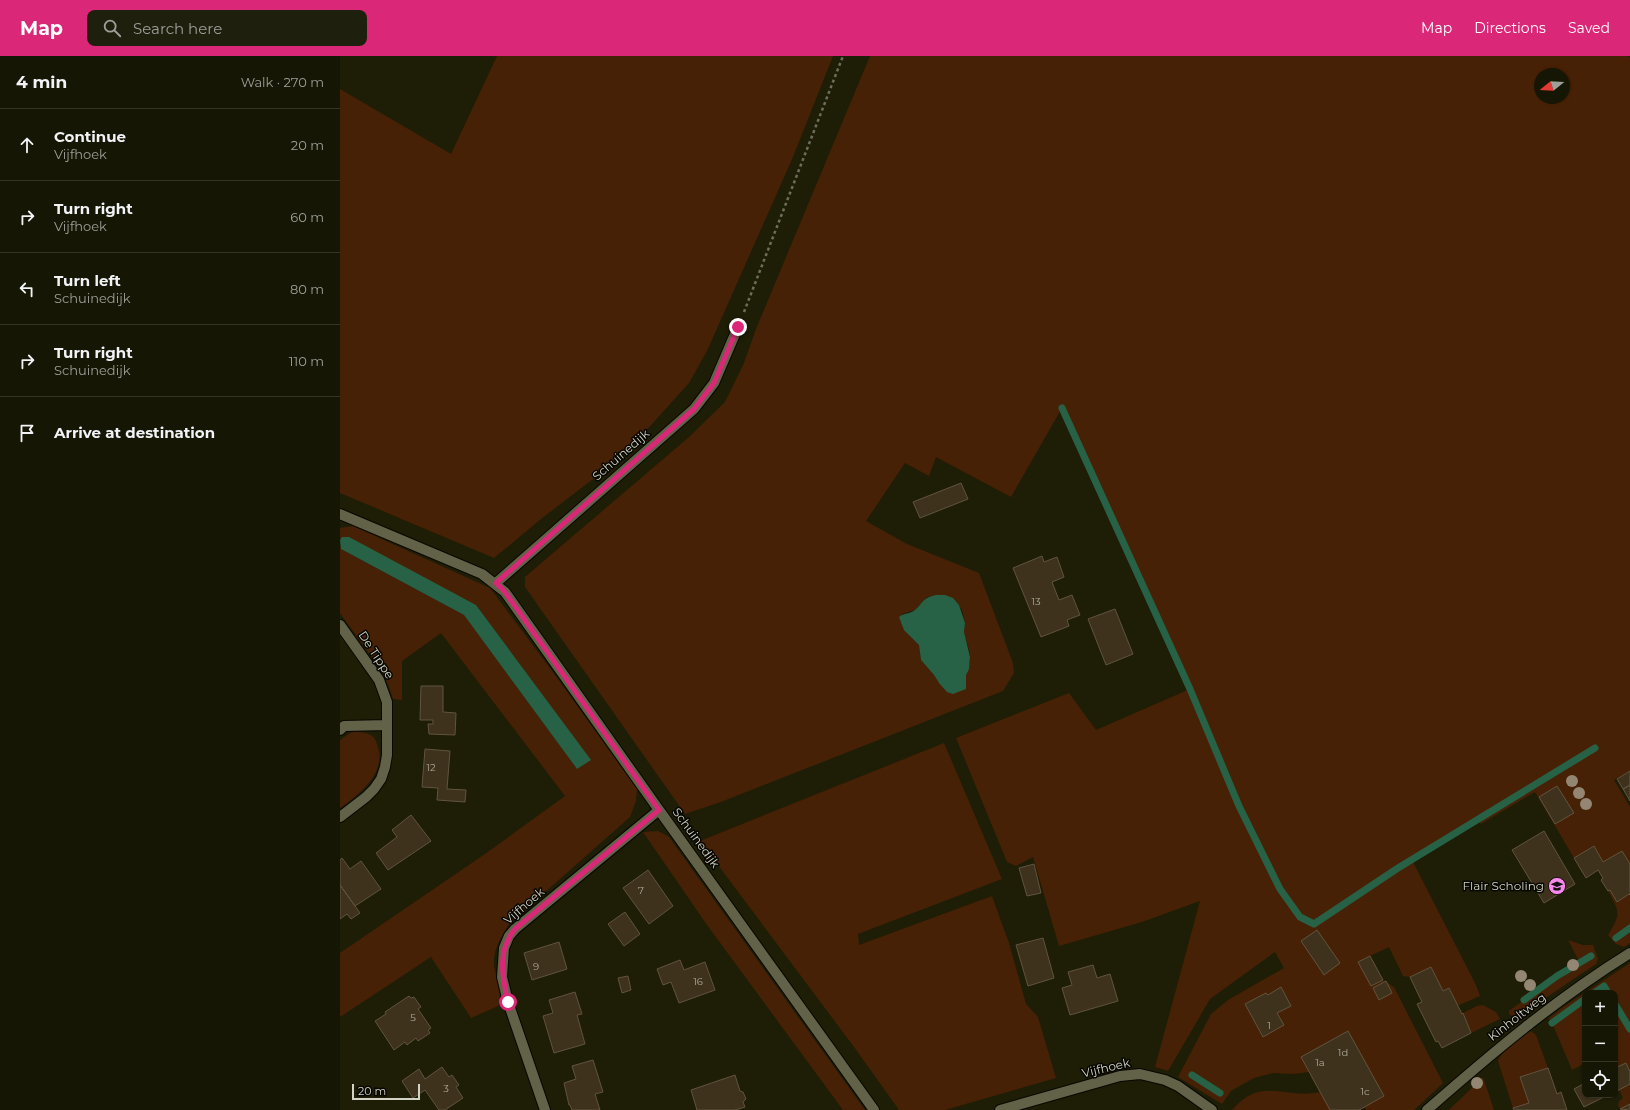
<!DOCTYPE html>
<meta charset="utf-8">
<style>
:root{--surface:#161604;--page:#1f1f0e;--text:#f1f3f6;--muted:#9e9f9a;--line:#353526;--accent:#db2777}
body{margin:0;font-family:Montserrat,sans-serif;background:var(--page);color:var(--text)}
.controls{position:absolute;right:12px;bottom:12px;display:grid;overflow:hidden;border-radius:8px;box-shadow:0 1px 3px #0004}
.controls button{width:36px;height:36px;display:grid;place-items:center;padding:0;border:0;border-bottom:1px solid var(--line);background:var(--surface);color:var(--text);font:20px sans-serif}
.compass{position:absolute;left:1194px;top:12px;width:36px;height:36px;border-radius:50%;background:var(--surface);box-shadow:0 1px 3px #0004;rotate:252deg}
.scale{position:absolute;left:12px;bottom:10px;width:68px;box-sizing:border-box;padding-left:4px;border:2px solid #d3d3c5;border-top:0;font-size:11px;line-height:14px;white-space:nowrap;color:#d3d3c5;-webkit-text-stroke:3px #070701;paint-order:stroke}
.stop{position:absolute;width:12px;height:12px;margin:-9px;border:3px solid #db2777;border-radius:50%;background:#fff}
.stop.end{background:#db2777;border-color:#fff;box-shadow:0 1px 4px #0008}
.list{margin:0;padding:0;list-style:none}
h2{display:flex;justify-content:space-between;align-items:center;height:52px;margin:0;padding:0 16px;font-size:17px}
h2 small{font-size:13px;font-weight:400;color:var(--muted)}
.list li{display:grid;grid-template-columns:26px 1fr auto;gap:12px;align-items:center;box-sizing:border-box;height:72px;padding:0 16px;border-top:1px solid var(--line)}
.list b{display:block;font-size:15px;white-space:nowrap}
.list p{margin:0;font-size:13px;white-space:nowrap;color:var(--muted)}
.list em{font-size:13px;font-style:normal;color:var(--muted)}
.icon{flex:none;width:22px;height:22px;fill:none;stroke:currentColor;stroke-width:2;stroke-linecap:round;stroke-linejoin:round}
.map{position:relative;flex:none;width:1290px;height:1054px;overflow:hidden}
header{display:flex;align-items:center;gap:24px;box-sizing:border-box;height:56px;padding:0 20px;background:var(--accent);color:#fff}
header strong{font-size:19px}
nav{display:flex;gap:22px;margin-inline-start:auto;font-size:14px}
.search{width:280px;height:36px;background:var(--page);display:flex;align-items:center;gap:10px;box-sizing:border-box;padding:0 14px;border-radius:8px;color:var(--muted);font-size:15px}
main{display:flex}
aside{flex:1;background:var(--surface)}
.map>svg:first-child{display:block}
.green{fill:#472105;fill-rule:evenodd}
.water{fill:#276247}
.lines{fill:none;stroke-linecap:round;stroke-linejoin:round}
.stream{stroke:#276247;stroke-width:7}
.building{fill:#3e321d;stroke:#61543e}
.street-casing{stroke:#080700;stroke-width:12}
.path{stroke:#6e6e5b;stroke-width:2.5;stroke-dasharray:3 3;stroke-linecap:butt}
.street{stroke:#626249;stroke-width:10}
.tree{fill:#938673}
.route{stroke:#db2777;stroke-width:5}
.labels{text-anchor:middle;stroke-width:3;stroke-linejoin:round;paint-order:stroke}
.number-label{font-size:10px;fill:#aeab9b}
.street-label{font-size:12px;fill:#d3d3c5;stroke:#070701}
.poi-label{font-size:12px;fill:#d3d3c5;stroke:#070701;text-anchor:end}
</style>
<header>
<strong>Map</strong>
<div class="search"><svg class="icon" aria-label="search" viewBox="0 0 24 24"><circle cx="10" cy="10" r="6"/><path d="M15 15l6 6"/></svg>Search here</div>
<nav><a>Map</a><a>Directions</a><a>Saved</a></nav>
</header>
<main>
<aside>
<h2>4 min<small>Walk · 270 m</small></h2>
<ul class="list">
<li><svg class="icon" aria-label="ahead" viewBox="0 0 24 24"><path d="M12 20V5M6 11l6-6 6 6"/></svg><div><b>Continue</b><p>Vijfhoek</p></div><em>20 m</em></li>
<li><svg class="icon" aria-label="right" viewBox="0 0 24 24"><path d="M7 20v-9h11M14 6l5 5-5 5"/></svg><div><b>Turn right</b><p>Vijfhoek</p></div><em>60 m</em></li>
<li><svg class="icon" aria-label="left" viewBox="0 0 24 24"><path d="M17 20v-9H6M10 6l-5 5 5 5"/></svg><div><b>Turn left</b><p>Schuinedijk</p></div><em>80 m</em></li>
<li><svg class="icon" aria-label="right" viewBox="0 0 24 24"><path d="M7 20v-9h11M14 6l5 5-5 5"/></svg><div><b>Turn right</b><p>Schuinedijk</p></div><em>110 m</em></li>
<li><svg class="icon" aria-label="arrive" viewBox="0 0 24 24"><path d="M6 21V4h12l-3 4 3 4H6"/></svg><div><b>Arrive at destination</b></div></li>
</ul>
</aside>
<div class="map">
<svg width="1290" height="1054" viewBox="0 0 1290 1054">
<rect width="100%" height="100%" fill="#1e1d06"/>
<path class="green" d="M157,0H493L453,101L367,295L349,327L303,378L257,420L201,463L154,502L0,437V33L111,98Z
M530,0H1288L1290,2V715L1274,724L1290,751V808L1263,806L1253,790L1234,802L1195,736L1141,768L1137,764L1072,804L1136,929L1140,940L1117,950L1109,932L1103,935L1091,911L1070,921L1063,920L1049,891L1030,900L1043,924L1054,931L1103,1027L1074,1054H1026L1024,1051L1019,1054H892C922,1019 944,1044 980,1036L969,1016L954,1018L933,1017L914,1022L891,1035L882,1048L838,1021L871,958L888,944L944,912L935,896L870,943L828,1015L815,1011L860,845L802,866L719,890L693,801L676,810L667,806L616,682L729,637L756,674L850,633L722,352L671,441L596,401L589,420L565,407L526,465L567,488L639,517L673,607L674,617L663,635L381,746L345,758L185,531V521L349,381L385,346L404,307L416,273ZM1200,18H1224V42H1200ZM596,539C615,539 623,549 625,568C625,571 624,574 624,577C626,586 631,595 630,604C630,610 625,616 626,622L599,627L594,619L581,604L579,589L572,582L562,558L575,554L587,541Z
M13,470L150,532L215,619L297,733L296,745L290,761L169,868C161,881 153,894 154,909C156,923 163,937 158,950L131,962L91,901L0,961V897L145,798L225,740L101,577L62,605V644L53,643L48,628L41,614L0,557V489L1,493L124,559L237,713L250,704L136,549L2,481L0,484V472Z
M15,676C25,676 34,677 37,688C48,716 20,738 0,752V684L10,677Z
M604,687L662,823L518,878L519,889L652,840L669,887L686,948L698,961L716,1022L605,1054H559L514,991L360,785Z
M318,775L329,781L525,1054H503L367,869L303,776Z
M1270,834L1277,846L1289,838L1290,839V887L1284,891L1276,888L1268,879C1281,858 1280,856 1268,835Z
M1228,884L1243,889H1253L1258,903L1256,908L1176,962L1169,958V955L1217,920L1240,907Z
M1290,907V1016L1286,1007L1275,1012V937H1245V1007L1232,1014L1212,967L1223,959L1211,967L1209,962L1223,951Z
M1143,949L1156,956L1160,963L1131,977L1123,957L1137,950Z
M1191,975L1196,979L1208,1012L1180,1021L1189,1047L1173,1052L1158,1005C1160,997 1183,979 1191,975Z
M1143,1021L1154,1054H1109Z
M1290,1028V1054H1281L1278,1050L1279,1045L1283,1042L1279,1034Z"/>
<path class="water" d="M2,481H9L136,549L251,704L237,713L124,559L1,493L0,484Z
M596,539H605L613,542L619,549L625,567L624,576L630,601L629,613L626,619V633L613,638L607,636L599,627L594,619L581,604L579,589L564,574L559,561C564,557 570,558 575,554C584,546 582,542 596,539Z"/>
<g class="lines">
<path class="stream" d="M722,352L850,633L899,750L940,833L960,861L974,868L1058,812L1255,692
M1276,882L1290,872
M1254,937L1264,930L1268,937
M1184,944L1217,920L1251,900
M1275,948L1290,973
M1212,967L1245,943
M852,1019L880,1037"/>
</g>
<path class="building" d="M621,427L628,443L580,462L573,446Z
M702,500L704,506L717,501L724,521L712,526L719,544L732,539L740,559L727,564L729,570L701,581L673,512Z
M775,553L793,598L766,609L748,563Z
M81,630H103V656L116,657L115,679L89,678L88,668H93V664H80Z
M85,693L110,695L107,733L126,734L125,746L97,744L98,732L82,731Z
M1290,715V729L1283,733L1277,723Z
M1290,729V745L1283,733Z
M1217,730L1234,757L1215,768L1199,741Z
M71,759L91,785L48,814L36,797L57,781L52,774Z
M1204,775L1235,828L1204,847L1172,794Z
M1254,790L1263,806L1282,795L1290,808V839L1289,838L1277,846L1270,834L1268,835L1261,824L1263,822L1258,814L1246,822L1234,802Z
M2,802L10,813L21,805L41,833L15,850L0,829V804Z
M694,808L701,837L687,840L679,812Z
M308,814L333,850L309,868L283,832Z
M0,829L20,857L11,863L7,858L0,863Z
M285,856L300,878L284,890L268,868Z
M977,874L1000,907L984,919L961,885Z
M703,882L714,922L688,930L676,889Z
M219,886L227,913L192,924L184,897Z
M1030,900L1043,924L1031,930L1018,906Z
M340,904L344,914L365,906L375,934L339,947L331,926L323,929L317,913Z
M753,909L757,922L770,918L778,945L730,959L722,932L732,929L728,916Z
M1091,911L1103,935L1109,932L1122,958L1123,957L1131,977L1102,992L1098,985L1096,986L1077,948L1082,946L1070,921Z
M288,920L291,934L282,937L278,922Z
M1046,925L1052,937L1039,944L1033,932Z
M941,931L951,950L937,957L944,969L923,981L905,948L926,937L928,939Z
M235,936L242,958L237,959L245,988L214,997L203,960L213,957L209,944Z
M69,940L71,942L74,941L81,951L78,953L91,972L88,974L90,977L78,985L76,982L67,989L65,986L54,994L35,965L46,958L45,956Z
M1008,975L1044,1040L1019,1054H990L961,1001Z
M253,1004L263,1036L255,1038L260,1054H232L230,1049H229L224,1027L236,1023L232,1010Z
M1286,1007L1290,1016V1028L1275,1036V1012Z
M102,1011L109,1021L112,1019L119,1029L116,1031L123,1042L105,1054H99L85,1034L73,1042L62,1025L79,1013L85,1023Z
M1208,1012L1217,1038L1221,1036L1227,1054H1174L1173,1052L1189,1047L1180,1021Z
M395,1019L400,1035L403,1036L406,1043L403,1046L405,1051L395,1054H357L351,1034Z
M1245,1027V1039H1268L1244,1051L1234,1033Z
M1290,1048V1054L1280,1053Z"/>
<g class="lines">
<defs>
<path id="street" d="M0,458L142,518L165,536L319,754L534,1054
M156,527L354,353L374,327L398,271
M0,569L39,624L47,646V699L45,711L41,723L34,733L26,741L0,761
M0,674L4,670L47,669
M205,1054L168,946L162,921L164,892L169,880L175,873L319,754
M660,1054L780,1020L800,1018L825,1024L838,1030L872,1054
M1087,1054C1151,998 1217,942 1290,897"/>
</defs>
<use href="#street" class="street-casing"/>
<path class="path" d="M404,256L503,0"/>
<use href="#street" class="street"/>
</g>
<g class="tree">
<circle cx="1232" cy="725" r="6"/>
<circle cx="1239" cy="737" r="6"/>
<circle cx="1246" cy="748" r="6"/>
<circle cx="1233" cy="909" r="6"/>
<circle cx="1181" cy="920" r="6"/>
<circle cx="1190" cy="929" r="6"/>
<circle cx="1137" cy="1027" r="6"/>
</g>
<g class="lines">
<path class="route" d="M168,946C162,920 157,895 175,873L319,754L165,536L156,527L354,353L374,327L398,271"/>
</g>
<defs>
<symbol id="university-disc" viewBox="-11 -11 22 22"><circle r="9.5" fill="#f788ec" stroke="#070701"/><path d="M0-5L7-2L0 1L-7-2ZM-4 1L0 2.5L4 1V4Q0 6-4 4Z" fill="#111"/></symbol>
</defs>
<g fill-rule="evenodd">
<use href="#university-disc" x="1207" y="820" width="20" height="20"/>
</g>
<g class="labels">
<g class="number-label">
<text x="696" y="549">13</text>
<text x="91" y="715">12</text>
<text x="301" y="838">7</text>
<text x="196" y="914">9</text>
<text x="358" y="929">16</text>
<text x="73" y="965">5</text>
<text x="929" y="973">1</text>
<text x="1003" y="1000">1d</text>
<text x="980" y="1010">1a</text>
<text x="106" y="1036">3</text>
<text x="1025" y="1039">1c</text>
</g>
<g class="street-label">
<text transform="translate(281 399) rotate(-41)" y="4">Schuinedijk</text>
<text transform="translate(36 599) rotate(57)" y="4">De Tippe</text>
<text transform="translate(356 782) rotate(54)" y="4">Schuinedijk</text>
<text transform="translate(184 850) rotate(-41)" y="4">Vijfhoek</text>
<text transform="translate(1177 961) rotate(-38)" y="4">Kinholtweg</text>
<text transform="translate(766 1012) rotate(-13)" y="4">Vijfhoek</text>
</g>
<g class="poi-label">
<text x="1204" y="834">Flair Scholing</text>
</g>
</g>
</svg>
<div class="controls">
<button>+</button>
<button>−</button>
<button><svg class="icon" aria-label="locate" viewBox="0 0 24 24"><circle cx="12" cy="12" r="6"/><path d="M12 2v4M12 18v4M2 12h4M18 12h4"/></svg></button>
</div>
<svg class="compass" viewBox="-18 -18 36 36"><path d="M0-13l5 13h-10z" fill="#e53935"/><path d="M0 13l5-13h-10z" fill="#9e9f9a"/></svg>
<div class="scale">20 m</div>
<div class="stop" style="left:168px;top:946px"></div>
<div class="stop end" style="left:398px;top:271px"></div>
</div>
</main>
